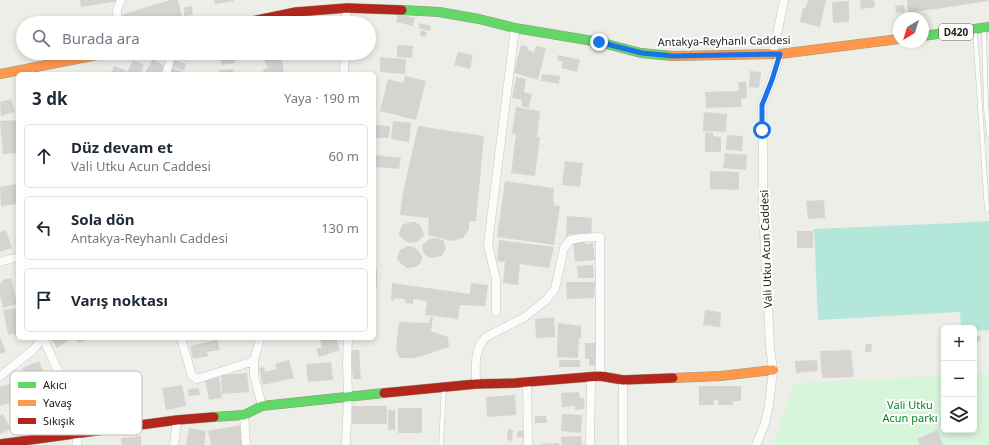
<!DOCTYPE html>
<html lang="tr">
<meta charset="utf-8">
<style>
:root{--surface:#fff;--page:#f6f6f7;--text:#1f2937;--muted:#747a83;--line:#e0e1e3}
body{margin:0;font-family:"Noto Sans",sans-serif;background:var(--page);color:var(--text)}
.controls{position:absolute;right:12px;bottom:12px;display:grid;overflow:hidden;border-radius:6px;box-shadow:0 2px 6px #0003}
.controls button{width:36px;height:36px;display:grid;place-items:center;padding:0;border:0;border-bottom:1px solid var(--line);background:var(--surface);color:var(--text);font:20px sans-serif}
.compass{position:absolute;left:893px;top:12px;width:36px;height:36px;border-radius:50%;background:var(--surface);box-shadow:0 2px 6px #0003;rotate:218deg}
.stop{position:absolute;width:12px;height:12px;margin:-9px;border:3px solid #1a73e8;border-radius:50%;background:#fff}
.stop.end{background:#1a73e8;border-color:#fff;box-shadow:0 1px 4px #0008}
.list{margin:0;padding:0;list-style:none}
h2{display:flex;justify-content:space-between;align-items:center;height:52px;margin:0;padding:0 16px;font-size:17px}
h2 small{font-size:13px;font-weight:400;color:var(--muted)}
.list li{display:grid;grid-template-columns:26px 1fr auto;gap:12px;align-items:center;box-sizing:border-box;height:64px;margin:0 8px 8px;padding:0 8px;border:1px solid var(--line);border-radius:6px}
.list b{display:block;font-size:15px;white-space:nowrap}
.list p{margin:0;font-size:13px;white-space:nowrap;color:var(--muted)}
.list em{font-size:13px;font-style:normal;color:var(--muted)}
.icon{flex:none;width:22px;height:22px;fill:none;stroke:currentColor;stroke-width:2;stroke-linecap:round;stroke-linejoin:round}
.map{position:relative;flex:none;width:989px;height:445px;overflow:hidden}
.search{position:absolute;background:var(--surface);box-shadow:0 2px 6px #0003;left:16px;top:16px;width:360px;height:44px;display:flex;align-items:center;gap:10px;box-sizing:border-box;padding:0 14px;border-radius:22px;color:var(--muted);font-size:15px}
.panel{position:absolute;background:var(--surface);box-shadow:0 2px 6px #0003;left:16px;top:72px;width:360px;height:268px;border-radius:6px}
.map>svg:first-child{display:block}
.park{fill:#d6f5db}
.pitch{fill:#b3e7d9}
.building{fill:#d5d4d0}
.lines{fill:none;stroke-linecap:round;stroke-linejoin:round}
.lane-casing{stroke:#c7c7c5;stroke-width:5}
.street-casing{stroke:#c7c7c5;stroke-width:9}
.fast-casing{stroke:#939a7f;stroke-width:10}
.slow-casing{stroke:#939a7f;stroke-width:10}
.jam-casing{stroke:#939a7f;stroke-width:10}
.lane{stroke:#fcfcfc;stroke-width:4}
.street{stroke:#fcfcfc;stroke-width:8}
.fast{stroke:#63d668;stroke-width:9}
.slow{stroke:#ff974d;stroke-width:9}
.jam{stroke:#b3261e;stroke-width:9}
.route{stroke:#1a73e8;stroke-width:5}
.labels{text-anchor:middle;stroke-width:4;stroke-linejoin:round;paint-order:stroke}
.shield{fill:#fff;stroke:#636363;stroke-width:1}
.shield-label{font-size:10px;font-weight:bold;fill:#202020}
.street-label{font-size:11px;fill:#202020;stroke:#fff}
.park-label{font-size:11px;fill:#088426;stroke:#fff}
.key{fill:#fff;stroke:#bcbcbc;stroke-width:1}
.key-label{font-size:11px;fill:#202020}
</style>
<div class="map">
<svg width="989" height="445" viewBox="0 0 989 445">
<rect width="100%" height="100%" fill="#eeeee9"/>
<path class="park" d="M974,374H989V445H773L795,383L944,376V430H974Z"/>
<path class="pitch" d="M989,221V330L974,331V328H961L960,312L818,320L814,229L956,223Z"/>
<path class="building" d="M80,0H120V1L81,7Z
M170,0H178L182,17L163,23H124L121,15Z
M214,0H234V1L215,4Z
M808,0H826L820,27L800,22L803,8H805Z
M860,0H874L875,7L861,9Z
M907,0H989V1L908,13Z
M849,1V22L833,23L832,2Z
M904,5L905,12L896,13L895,6Z
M192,6L193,15L184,16V7Z
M398,14L415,18L413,26L396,22Z
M105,18H112L113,23H100V22L105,21Z
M90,19V23H75V20Z
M419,23L431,26L430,31L418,28Z
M421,30L427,32L425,37L420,36Z
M397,45L413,46L412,58L397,57Z
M521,45L528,47V50L534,52L536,46L546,48L538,80L514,73Z
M458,52L473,55L470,69L454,65Z
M177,53H190L185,61L175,58Z
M220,53H235V63L221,65Z
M264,53H281L284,74H264L263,70L268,67L265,62Z
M558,55L580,60L577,72L561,68L563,62L557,60Z
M380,57L406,59L405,74L380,72Z
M153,59L166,67L162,74H144Z
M133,60L144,65L140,74H126Z
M174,60L186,64L184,71L172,66Z
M114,66L126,70L124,74H111Z
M171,67L187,74H169Z
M234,69L233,74H219V70Z
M750,71L761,72L759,88L749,87Z
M542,74L560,76L559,84L541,81Z
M405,76L426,81L416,120L380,111L388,79L403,83Z
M516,77L526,79L524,92L532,94L529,108L521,106L522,100L512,98Z
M738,82H746L747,98H741V107L706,108L705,92L739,91Z
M11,99L15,112L1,116L0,102Z
M516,107L540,111L537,137H540L535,176L511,173L516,135L512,133Z
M704,112L727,114L726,132L703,131Z
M18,120V153L3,154L0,121Z
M393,121L411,123L409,142L391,139Z
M374,125L390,126L389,138H374Z
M418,126L484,136L476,221H469V229L463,238L451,241L428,235L429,218L400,215L403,192Z
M705,132L713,133V136L721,137V152H705Z
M727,135L743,136L742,151L726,150Z
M725,153L747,155L746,170L723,168Z
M374,155L401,158L399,169L376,167V168H374Z
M565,161L583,163L580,187L562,185Z
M710,171L739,172V190L710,189Z
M505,181L554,188L553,202H555L554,205L560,206L554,245L497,237Z
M17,184L18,204L1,206L0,187Z
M824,200L825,218L808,219L806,201Z
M567,216L592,218L591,235L569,234L568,240H566Z
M410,222H415L419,224L423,231L424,235L417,242L409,243L400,237L399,233L402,225Z
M6,230L12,248L0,252V232Z
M797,231H813V248H797Z
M435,238L443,240L446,248L442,256L430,258L424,254L422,249L423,244L429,239Z
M499,240L554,247L549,268L520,264L518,285L503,283L505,262L497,261Z
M585,242L586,244L593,243L595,260L575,262L573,243Z
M408,246L414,247L417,249L422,256V260L419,265L415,267L407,268L399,262L397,258L400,250Z
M593,265L594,278H578L577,266Z
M374,270H377V287L374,286Z
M11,278L17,304L3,308L0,295V283H2V280Z
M566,282H595L594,298L567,299Z
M392,283L470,294L471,283L488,285L485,306L460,305L458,319L425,315L427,301L413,299V304L405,303V299L394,298V301H391Z
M18,308V337H15V334L8,335L3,310Z
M705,310L721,312L720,327L703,325Z
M430,317L433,318L431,331L448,337L449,347L415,358H399L396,348L399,322L429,323Z
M554,317L555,337L536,338L535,319Z
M558,323L581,326V338H579L578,358L557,357Z
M974,336H980V341L974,342Z
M0,337L6,352L0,354Z
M51,338H72L57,348Z
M74,338H89L79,343Z
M325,338H336L340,350L319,357L316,349L322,347L320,340Z
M217,340L220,350L207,352L208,356L193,359L190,346Z
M585,343H596L595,366H589V359H585Z
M866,344H872L871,352H865Z
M350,350H359L361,379H353Z
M851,350L854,377L822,378L820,351Z
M289,360L294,378L263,385L259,368L264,367L265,372L276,369L275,364Z
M559,360H580V367H559Z
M817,360L818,371L796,373L795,361Z
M39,361L47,381L32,388L22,368Z
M331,362L333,380L308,382L306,364Z
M247,373L249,392L222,394L221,375Z
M23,374L27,386L25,387V391L18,393L21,400L0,406V387L15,382L13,378Z
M219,377L222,398L209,400L205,379Z
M182,385L186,406L166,410L162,388Z
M699,386H741V401H733V405H718V400H714V405H699Z
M199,388L200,395L189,396L188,389Z
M579,392L580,398H584L585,409L575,410V406L562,407L561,393Z
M515,395L516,415L487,417L486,397Z
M352,406H387V424H352Z
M398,408H422V433H398Z
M388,410H395V430H388Z
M3,414L11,429L0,434V416Z
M562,414L582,415L581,433L561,431Z
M535,416H546L547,423H535Z
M240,425L244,445H211L208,431Z
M189,428L206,431L204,445H186Z
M508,429L513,430L512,441L507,440Z
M937,430L943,445H920L917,439Z
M517,431H525V437H517Z
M141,436V445H122L121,438Z
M581,436L582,445H562L561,437Z
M559,443V445H541V444Z"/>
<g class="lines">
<defs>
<path id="lane" d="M984,30L986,108L989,135
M975,31L987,210
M441,445L444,388"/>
<path id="street" d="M118,23L117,10L121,0
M346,23L347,8
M773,54L784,0
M166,74L172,53
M344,74L345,53
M0,262L18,257
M496,311V280L488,244L515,28
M43,338L59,373L66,406L77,434V445
M181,338L192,376L197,379L254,361
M260,338L254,361V375L262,406
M0,376L33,350L43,338
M527,382L528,445
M476,384C476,368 473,350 486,337L525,317L546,300L555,289L564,248L570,240L580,238L600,237V376
M244,415L246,445
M174,445L177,420
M346,445L348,396L347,362L348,338
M590,445L591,377
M623,445V380
M756,445L765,423L769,405L773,370L770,347L763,212V153L762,105L772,80L780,54"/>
<path id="fast" d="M402,10L439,12L479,19L515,28L599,42L641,53L672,56
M923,36L989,27
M214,417L244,415L262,406L384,393"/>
<path id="slow" d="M672,56L780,54L899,39
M0,74L107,53
M673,378L721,376L773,370"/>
<path id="jam" d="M243,23L296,12L347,8L402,10
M384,393L476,384L515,383L600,376L623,380L673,378
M0,444L177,420L214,417"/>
</defs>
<use href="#lane" class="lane-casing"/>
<use href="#street" class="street-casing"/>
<use href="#fast" class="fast-casing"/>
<use href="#slow" class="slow-casing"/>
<use href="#jam" class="jam-casing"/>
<use href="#lane" class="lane"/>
<use href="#street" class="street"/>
<use href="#fast" class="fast"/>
<use href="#slow" class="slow"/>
<use href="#jam" class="jam"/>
</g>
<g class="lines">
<path class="route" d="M599,42L642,53L673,56L780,54L772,80L762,105V130"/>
</g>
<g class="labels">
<rect class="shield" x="939" y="24" width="34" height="16" rx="3"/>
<g class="shield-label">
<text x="956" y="36">D420</text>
</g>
<g class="street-label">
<text transform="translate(724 41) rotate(-1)" y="4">Antakya-Reyhanlı Caddesi</text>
<text transform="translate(766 249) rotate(-92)" y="4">Vali Utku Acun Caddesi</text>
</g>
<g class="park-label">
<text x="910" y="409">Vali Utku<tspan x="910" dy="13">Acun parkı</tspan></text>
</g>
</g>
<rect x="10" y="371" width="132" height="64" rx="6" class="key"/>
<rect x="18" y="382" width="18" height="6" fill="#63d668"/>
<rect x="18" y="400" width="18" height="6" fill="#ff974d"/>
<rect x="18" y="418" width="18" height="6" fill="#b3261e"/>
<g class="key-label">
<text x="43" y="389">Akıcı</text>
<text x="43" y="407">Yavaş</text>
<text x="43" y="425">Sıkışık</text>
</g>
</svg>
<div class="controls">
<button>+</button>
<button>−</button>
<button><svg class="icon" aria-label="layers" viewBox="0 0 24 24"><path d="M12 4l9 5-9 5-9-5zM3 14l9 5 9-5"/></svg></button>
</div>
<svg class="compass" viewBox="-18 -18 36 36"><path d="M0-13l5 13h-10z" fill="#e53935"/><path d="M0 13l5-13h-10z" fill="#747a83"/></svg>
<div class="stop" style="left:762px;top:130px"></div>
<div class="stop end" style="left:599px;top:42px"></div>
<div class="search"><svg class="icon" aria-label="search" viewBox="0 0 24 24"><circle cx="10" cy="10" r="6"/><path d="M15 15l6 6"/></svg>Burada ara</div>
<section class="panel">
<h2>3 dk<small>Yaya · 190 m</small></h2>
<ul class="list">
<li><svg class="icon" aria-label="ahead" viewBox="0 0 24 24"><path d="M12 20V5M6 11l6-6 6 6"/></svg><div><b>Düz devam et</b><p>Vali Utku Acun Caddesi</p></div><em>60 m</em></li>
<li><svg class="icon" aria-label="left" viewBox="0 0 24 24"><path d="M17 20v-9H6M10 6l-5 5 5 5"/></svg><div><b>Sola dön</b><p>Antakya-Reyhanlı Caddesi</p></div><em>130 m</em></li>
<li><svg class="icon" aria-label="arrive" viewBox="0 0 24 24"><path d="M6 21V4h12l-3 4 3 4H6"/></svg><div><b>Varış noktası</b></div></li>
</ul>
</section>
</div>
